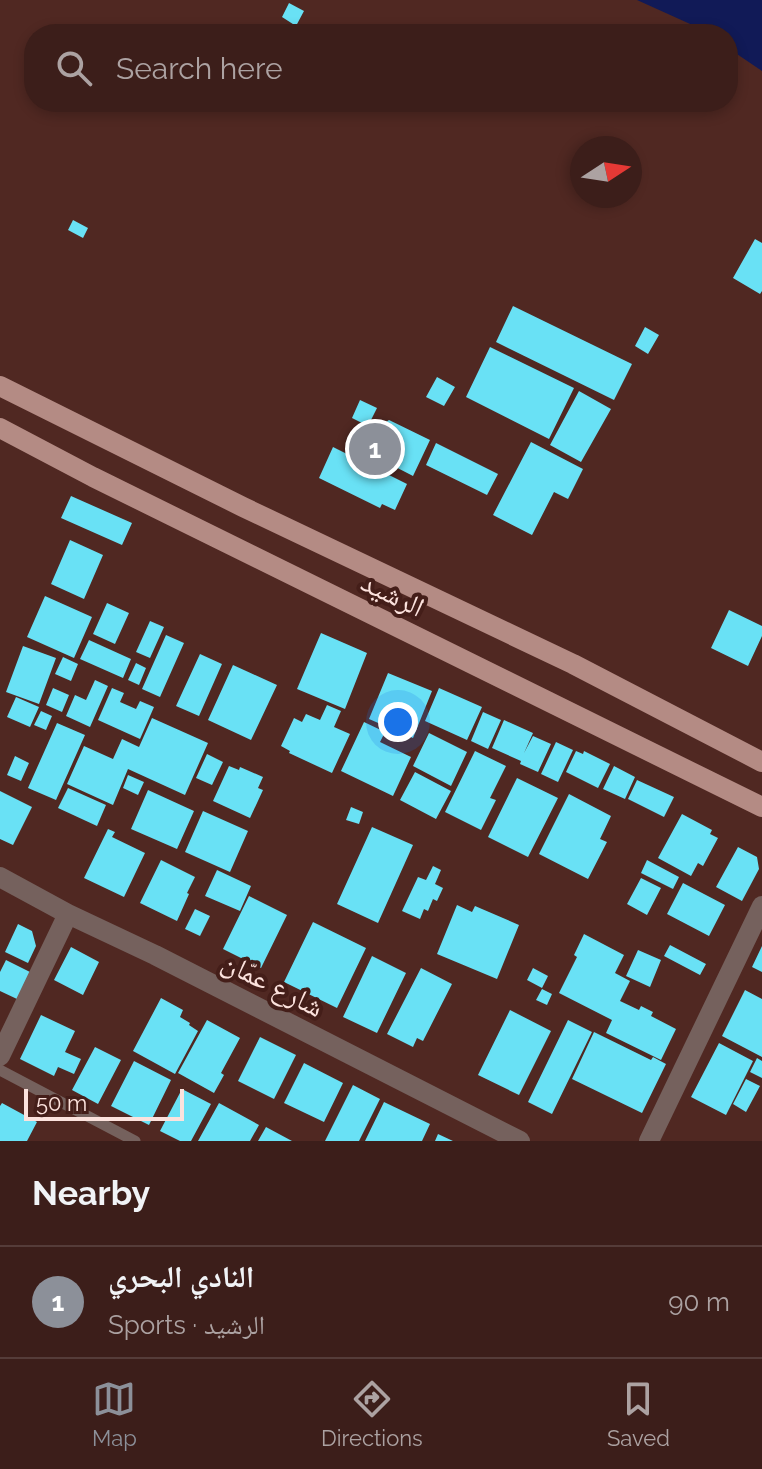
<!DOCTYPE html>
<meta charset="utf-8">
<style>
:root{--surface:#3c1e1a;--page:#432723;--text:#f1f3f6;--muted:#aca2a2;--line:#553c39;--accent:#8c9099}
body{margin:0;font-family:Raleway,"Noto Naskh Arabic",sans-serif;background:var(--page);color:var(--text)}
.compass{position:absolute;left:570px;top:136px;width:72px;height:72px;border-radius:50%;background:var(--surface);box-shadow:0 4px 12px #0003;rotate:78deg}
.scale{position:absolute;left:24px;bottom:20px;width:160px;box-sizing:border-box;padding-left:8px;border:4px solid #fce2dd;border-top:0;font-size:22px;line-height:28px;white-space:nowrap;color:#fce2dd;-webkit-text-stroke:6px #441e19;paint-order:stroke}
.you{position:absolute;left:398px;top:722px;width:28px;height:28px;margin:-20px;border:6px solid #fff;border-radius:50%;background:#1a73e8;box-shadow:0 0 0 12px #1a73e833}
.badge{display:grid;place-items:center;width:52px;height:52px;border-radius:50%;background:var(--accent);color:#fff;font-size:26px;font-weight:700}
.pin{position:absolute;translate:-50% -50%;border:4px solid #fff;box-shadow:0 2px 8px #0006}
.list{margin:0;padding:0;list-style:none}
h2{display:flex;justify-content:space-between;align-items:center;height:104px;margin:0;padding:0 32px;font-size:34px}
h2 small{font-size:26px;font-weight:400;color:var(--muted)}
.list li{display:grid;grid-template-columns:52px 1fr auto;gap:24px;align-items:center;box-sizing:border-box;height:112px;padding:0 32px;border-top:2px solid var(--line)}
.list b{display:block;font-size:30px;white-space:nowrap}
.list p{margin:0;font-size:26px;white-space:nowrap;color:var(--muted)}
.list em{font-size:26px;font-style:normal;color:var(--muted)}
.icon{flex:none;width:44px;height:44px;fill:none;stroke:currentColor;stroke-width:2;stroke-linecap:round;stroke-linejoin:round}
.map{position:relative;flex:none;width:762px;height:1141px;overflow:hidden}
.search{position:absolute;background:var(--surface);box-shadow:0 4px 12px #0003;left:24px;right:24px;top:24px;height:88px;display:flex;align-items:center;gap:20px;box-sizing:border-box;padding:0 28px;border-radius:32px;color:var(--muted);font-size:30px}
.sheet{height:216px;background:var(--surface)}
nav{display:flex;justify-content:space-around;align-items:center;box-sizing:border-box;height:112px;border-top:2px solid var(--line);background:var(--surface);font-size:22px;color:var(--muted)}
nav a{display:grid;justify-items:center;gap:4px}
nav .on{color:var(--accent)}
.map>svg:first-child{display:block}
.water{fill:#111a57}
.building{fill:#69e1f5}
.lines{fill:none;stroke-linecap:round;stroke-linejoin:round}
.service{stroke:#75615d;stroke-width:11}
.minor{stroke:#75615d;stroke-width:20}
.primary{stroke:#b48b84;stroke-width:20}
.labels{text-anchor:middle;stroke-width:8;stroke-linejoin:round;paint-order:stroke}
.street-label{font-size:28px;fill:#fce2dd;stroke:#441e19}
</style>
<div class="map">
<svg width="762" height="1141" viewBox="0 0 762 1141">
<rect width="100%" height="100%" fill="#502822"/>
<path class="water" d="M637,0H762V71L728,48V34H708L699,28Z"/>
<path class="building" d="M289,3L304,11L296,26L282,17Z
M73,220L88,228L83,238L68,230Z
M755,239L762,243V291L760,294L733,278Z
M513,306L632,364L614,400L496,342Z
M645,327L659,335L648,354L635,346Z
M490,347L574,388L549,439L466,397Z
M437,377L455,387L444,406L426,397Z
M579,391L611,409L581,462L550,445Z
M360,400L377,408L368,426L352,418Z
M389,420L430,440L413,476L353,445Z
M531,442L583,469L568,499L554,492L532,535L493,515Z
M436,443L498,474L487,495L426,465Z
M333,447L407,484L395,510L382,504L380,508L319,478Z
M71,496L132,523L122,545L61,518Z
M70,540L103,555L84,599L51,584Z
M45,596L92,617L74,658L27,637Z
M107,603L129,613L115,644L93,634Z
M729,610L762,626V636L748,666L711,648Z
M150,621L164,627L150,658L136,652Z
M321,633L367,653L345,709L297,689Z
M166,635L184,643L160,697L142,689Z
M89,640L131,659L123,678L80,659Z
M23,646L56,658L39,704L6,692Z
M200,654L222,664L199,716L176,706Z
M63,657L78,664L71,681L55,674Z
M136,663L146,668L139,685L128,680Z
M233,665L277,685L251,740L208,720Z
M388,673L432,691L413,738L369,719Z
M95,680L108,686L90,727L66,716L75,695L86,700Z
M53,688L69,695L62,712L46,705Z
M112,688L124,693L120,702L136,709L140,701L154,707L140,739L98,720Z
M439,688L482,707L467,740L425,721Z
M16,697L39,707L30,727L7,717Z
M327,705L341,711L334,727L350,734L332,773L289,753L290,751L281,746L294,718L302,722L306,714L320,720Z
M41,711L52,716L46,730L34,725Z
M483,712L501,720L488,749L471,741Z
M152,718L208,743L185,795L128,769L113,805L67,784L84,746L113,759L122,739L139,747Z
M504,720L533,733L524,753L533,736L551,744L538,772L520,764L521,761L492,748Z
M364,722L385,732L380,742L411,757L393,796L341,771Z
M57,723L85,735L56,800L28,788Z
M429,733L467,752L451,786L413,766Z
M556,742L573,750L558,782L541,774Z
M475,751L506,766L490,798L496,800L481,830L445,812Z
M576,751L583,754L584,751L610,764L598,788L566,772Z
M207,754L223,762L212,785L196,778Z
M15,756L29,763L21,781L7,775Z
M229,766L239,770L240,767L263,777L258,788L263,790L250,818L213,801Z
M614,766L635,777L625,799L603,789Z
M415,772L451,791L436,819L400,800Z
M128,775L144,782L138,795L123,788Z
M517,778L558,798L528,857L488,837Z
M637,780L674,797L664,817L628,799Z
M68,788L106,805L97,826L58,808Z
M148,790L194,811L177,849L131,829Z
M0,791L32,807L13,845L0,839Z
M569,794L611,816L600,839L607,842L588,879L539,854Z
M351,807L363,812L359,824L346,820Z
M203,811L248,831L230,872L185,852Z
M682,814L712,830L710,834L718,838L703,866L698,863L691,876L658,858Z
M372,827L413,845L378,923L337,904Z
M108,829L115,832L112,837L145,853L124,897L84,878Z
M738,847L757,857L759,869L742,901L716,887Z
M161,860L195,877L187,893L189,894L177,921L140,903Z
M647,860L679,877L673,889L641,873Z
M433,866L441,870L435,884L443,888L437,901L433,899L428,911L424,909L420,919L402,911L418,877L426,880Z
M217,870L251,886L240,911L205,896Z
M641,878L661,888L647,915L627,904Z
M683,883L725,905L709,936L667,914Z
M249,896L287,915L261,968L223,949Z
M457,905L472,912L475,906L519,925L497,979L437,954Z
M195,909L210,916L200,936L185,929Z
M313,922L366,948L337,1008L284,982Z
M18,924L32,931L36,946L28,963L5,952Z
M584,934L624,955L615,973L630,981L620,1001L639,1010L641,1006L653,1012L651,1016L676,1029L661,1060L606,1033L612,1020L559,993L577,957L574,955Z
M670,945L706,964L700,975L664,956Z
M762,946V972L752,967Z
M71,947L99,962L83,995L54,980Z
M638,950L661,960L650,987L626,976Z
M372,956L406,973L377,1033L343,1017Z
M6,960L30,972L17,999L0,991V972Z
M421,968L452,984L423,1041L417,1038L413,1047L387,1034Z
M533,968L548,976L542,988L527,980Z
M542,989L552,994L547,1005L536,1000Z
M745,990L762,999V1057L722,1036Z
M161,998L183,1010L180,1017L190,1023L189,1025L198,1031L175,1074L133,1051Z
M510,1010L551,1031L519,1095L478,1075Z
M41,1015L75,1031L65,1052L81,1059L74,1074L58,1067L54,1076L20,1059Z
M207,1020L240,1038L221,1073L224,1075L214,1093L178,1073Z
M568,1020L592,1032L552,1114L528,1102Z
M594,1032L651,1060L653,1057L666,1064L642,1113L572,1079Z
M260,1037L296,1055L274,1099L238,1081Z
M719,1043L753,1061L726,1115L691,1097Z
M95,1047L121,1060L98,1104L72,1090Z
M757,1058L762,1061V1078L750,1072Z
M134,1061L171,1080L149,1125L111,1106Z
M304,1063L343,1083L324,1122L284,1103Z
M746,1079L760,1086L746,1112L733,1104Z
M353,1085L380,1099L359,1141H325Z
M182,1089L211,1104L191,1141H180L160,1131Z
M384,1102L430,1124L422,1141H365Z
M2,1103L37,1122L27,1141H0V1106Z
M219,1103L259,1125L250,1141H198Z
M266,1127L292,1141H258Z
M438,1134L453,1141H435Z"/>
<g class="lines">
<path class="service" d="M0,1070L135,1141"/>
<path class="minor" d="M0,877L68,914L155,955L520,1141
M0,1056L68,914
M649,1141L762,906"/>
<path class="primary" d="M0,386L243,507L573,664L762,762
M0,428L93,477L762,807"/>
</g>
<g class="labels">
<g class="street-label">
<text transform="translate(393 594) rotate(26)" y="10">الرشيد</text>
<text transform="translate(273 984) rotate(27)" y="10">شارع عمّان</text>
</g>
</g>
</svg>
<svg class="compass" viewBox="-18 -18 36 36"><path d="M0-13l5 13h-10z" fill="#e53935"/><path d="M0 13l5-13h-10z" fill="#aca2a2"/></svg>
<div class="scale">50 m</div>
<div class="you"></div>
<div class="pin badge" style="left:375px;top:449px">1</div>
<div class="search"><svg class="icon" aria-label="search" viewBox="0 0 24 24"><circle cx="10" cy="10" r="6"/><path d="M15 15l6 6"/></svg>Search here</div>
</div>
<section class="sheet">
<h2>Nearby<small></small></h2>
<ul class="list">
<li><span class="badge">1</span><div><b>النادي البحري</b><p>Sports · الرشيد</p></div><em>90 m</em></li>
</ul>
</section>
<nav>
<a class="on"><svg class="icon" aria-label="map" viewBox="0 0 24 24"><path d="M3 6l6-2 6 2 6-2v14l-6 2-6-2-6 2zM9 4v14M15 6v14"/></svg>Map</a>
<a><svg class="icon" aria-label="directions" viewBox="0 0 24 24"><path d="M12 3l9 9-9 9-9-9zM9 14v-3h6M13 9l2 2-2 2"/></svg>Directions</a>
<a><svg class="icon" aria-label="saved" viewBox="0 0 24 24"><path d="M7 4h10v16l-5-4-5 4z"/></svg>Saved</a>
</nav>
